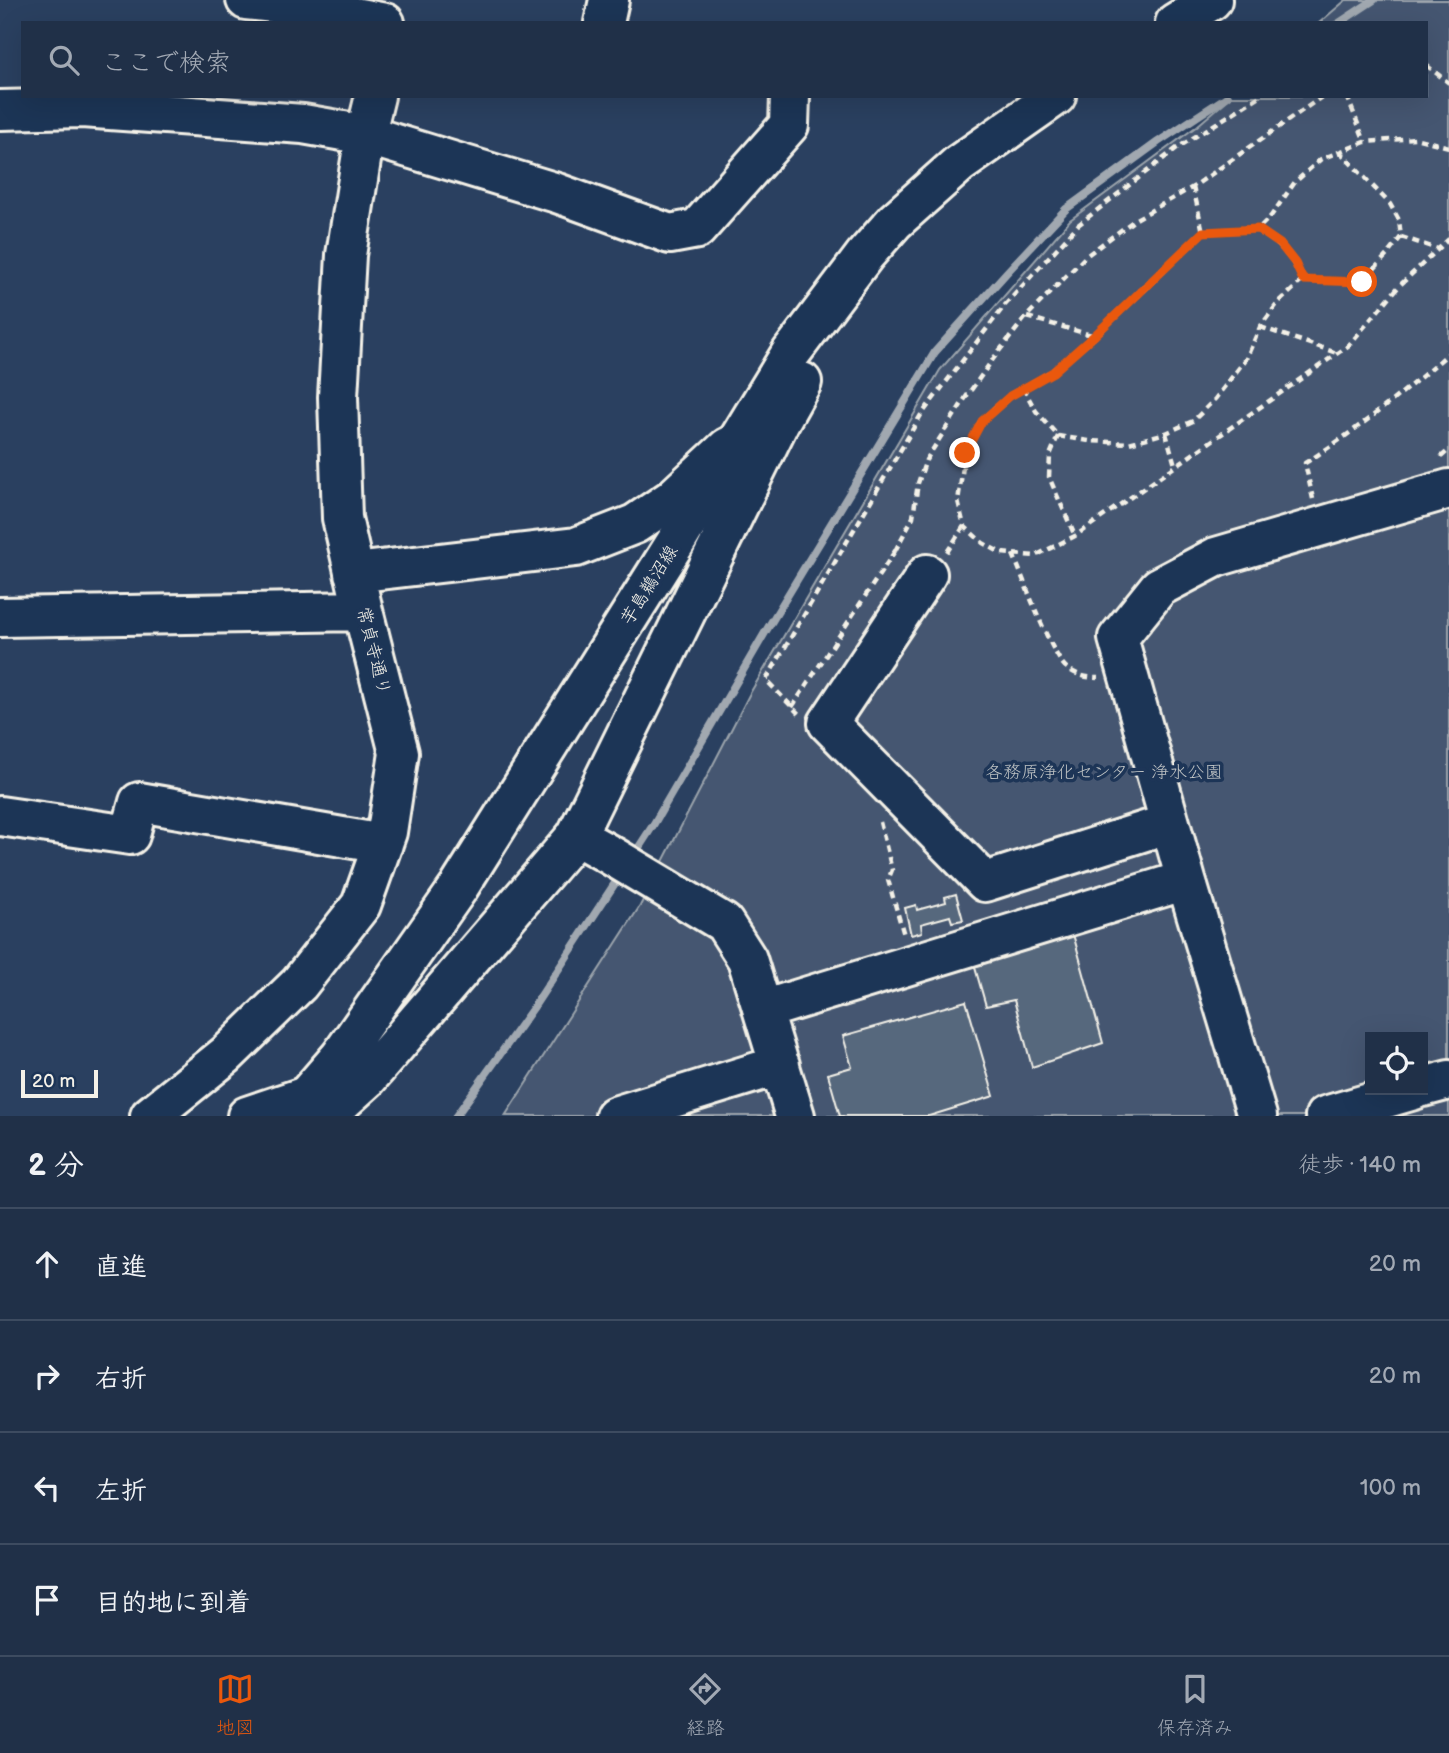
<!DOCTYPE html>
<html lang="ja">
<meta charset="utf-8">
<style>
:root{--surface:#203048;--page:#2d3c52;--text:#f1f3f6;--muted:#a2a9b4;--line:#3d4b60;--accent:#ea580c}
body{margin:0;font-family:"Balsamiq Sans","Klee One",sans-serif;background:var(--page);color:var(--text)}
.controls{position:absolute;right:21px;bottom:21px;display:grid;overflow:hidden;border-radius:0px;box-shadow:0 7px 28px #0002}
.controls button{width:63px;height:63px;display:grid;place-items:center;padding:0;border:0;border-bottom:2px solid var(--line);background:var(--surface);color:var(--text);font:35px sans-serif}
.scale{position:absolute;left:21px;bottom:18px;width:77px;box-sizing:border-box;padding-left:7px;border:4px solid #f4f1e8;border-top:0;font-size:19px;line-height:24px;white-space:nowrap;color:#f4f1e8;-webkit-text-stroke:5px #1d3557;paint-order:stroke}
.stop{position:absolute;width:21px;height:21px;margin:-16px;border:5px solid #ea580c;border-radius:50%;background:#fff}
.stop.end{background:#ea580c;border-color:#fff;box-shadow:0 2px 7px #0008}
.list{margin:0;padding:0;list-style:none}
h2{display:flex;justify-content:space-between;align-items:center;height:91px;margin:0;padding:0 28px;font-size:30px}
h2 small{font-size:23px;font-weight:400;color:var(--muted)}
.list li{display:grid;grid-template-columns:46px 1fr auto;gap:21px;align-items:center;box-sizing:border-box;height:112px;padding:0 28px;border-top:2px solid var(--line)}
.list b{display:block;font-size:26px;white-space:nowrap}
.list em{font-size:23px;font-style:normal;color:var(--muted)}
.icon{flex:none;width:38px;height:38px;fill:none;stroke:currentColor;stroke-width:2;stroke-linecap:round;stroke-linejoin:round}
.map{position:relative;flex:none;width:1449px;height:1116px;overflow:hidden}
.search{position:absolute;background:var(--surface);box-shadow:0 7px 28px #0002;left:21px;right:21px;top:21px;height:77px;display:flex;align-items:center;gap:18px;box-sizing:border-box;padding:0 24px;border-radius:0px;color:var(--muted);font-size:26px}
.sheet{height:539px;background:var(--surface)}
nav{display:flex;justify-content:space-around;align-items:center;box-sizing:border-box;height:98px;border-top:2px solid var(--line);background:var(--surface);font-size:19px;color:var(--muted)}
nav a{display:grid;justify-items:center;gap:4px}
nav .on{color:var(--accent)}
.map>svg:first-child{display:block}
.green{fill:#445771;stroke:#9ca4ac;stroke-width:2;fill-rule:evenodd}
.lines{fill:none;stroke-linecap:round;stroke-linejoin:round}
.stream{stroke:#a1a8b0;stroke-width:8}
.building{fill:#56677d;stroke:#f4f1e8;stroke-width:2}
.minor-casing{stroke:#f4f1e8;stroke-width:44}
.major-casing{stroke:#f4f1e8;stroke-width:44}
.path{stroke:#f4f1e8;stroke-width:4.5;stroke-dasharray:7 5;stroke-linecap:butt}
.minor{stroke:#1d3557;stroke-width:38}
.major{stroke:#1d3557;stroke-width:38}
.route{stroke:#ea580c;stroke-width:9}
.labels{text-anchor:middle;stroke-width:7;stroke-linejoin:round;paint-order:stroke}
.street-label{font-size:18px;fill:#f4f1e8;stroke:#1d3557}
.park-label{font-size:18px;fill:#bfc3c4;stroke:#1d3557}
</style>
<div class="map">
<svg width="1449" height="1116" viewBox="0 0 1449 1116">
<rect width="100%" height="100%" fill="#2a4060"/>
<filter id="ink" filterUnits="userSpaceOnUse"><feTurbulence type="fractalNoise" baseFrequency=".0143" numOctaves="2"/><feDisplacementMap in="SourceGraphic" scale="14" xChannelSelector="R" yChannelSelector="G"/><feConvolveMatrix kernelMatrix="1 2 1 2 8 2 1 2 1" color-interpolation-filters="sRGB"/></filter>
<g filter="url(#ink)">
<path class="green" d="M1346,0H1449V1116H505L640,906L749,695L940,370L1070,220L1197,126L1232,96H1426V23H1319ZM1370,1037H1423V1090H1370Z"/>
<g class="lines">
<path class="stream" d="M1339,23L1374,0
M632,858L652,827L766,631L935,352L1007,272L1066,209L1158,142L1228,96
M456,1116L533,1008L621,874"/>
</g>
<path class="building" d="M956,894L963,920L952,922L950,916L921,924L922,932L911,935L905,908L916,905L917,910L946,902L945,897Z
M1073,934L1103,1043L1032,1067L1014,1000L986,1006L974,964Z
M966,1001L994,1096L929,1116H840L828,1074L852,1067L843,1036Z"/>
<g class="lines">
<defs>
<path id="minor" d="M246,0L291,5L385,23
M604,23L609,0
M0,110L82,108L303,124L366,135L557,193L670,234L697,229L789,125L790,96
M354,573L576,547L635,524L672,499L728,447
M927,574L828,723L985,882L1170,823
M0,617L363,611
M0,816L130,835L139,802L383,844
M576,836L612,856L724,923L747,959L795,1116
M763,1010L1186,880
M1423,1087L1449,1080
M150,1116L226,1055L299,984L361,905L387,832L399,753L363,611L342,518L338,397L346,255L364,141L375,96
M247,1116L306,1096
M615,1116L780,1065
M1257,1116L1186,880L1118,638L1159,587L1216,557L1449,489
M1325,1116L1414,1090"/>
<path id="major" d="M1175,23L1212,0
M286,1116L295,1109L340,1057L459,887L679,537L791,353L865,255L895,221L959,164L1056,96
M326,1116L367,1079L576,836L779,423L802,382"/>
</defs>
<use href="#minor" class="minor-casing"/>
<use href="#major" class="major-casing"/>
<path class="path" d="M1426,65L1449,83
M1347,96L1365,142
M1449,147L1415,138L1365,142L1321,159L1295,182L1271,216L1258,229L1203,232L1095,336L1053,371L1010,396L981,421L965,453L958,501L964,526L983,543L1001,553L1035,556L1075,536L1348,346L1400,285L1449,239
M1193,187L1203,232
M1258,229C1281,245 1291,254 1303,280
M1401,237L1438,249
M1027,317L1095,336
M1260,327L1337,353
M1023,388L1036,411L1058,436L1089,441L1129,443L1166,433L1193,421L1215,399L1246,359L1260,327L1278,303L1303,280L1362,282L1387,255L1401,237L1399,220L1390,204L1340,152
M1166,433L1175,465
M1058,436L1050,455L1049,477L1075,536
M1441,457L1449,450
M1313,499L1305,463C1356,431 1403,393 1449,353
M895,551L913,517L918,483L926,460L966,397L996,355L1026,317L1086,256L1136,219L1193,187L1323,96
M947,552L964,526
M1013,554C1022,575 1052,658 1067,668C1076,675 1087,678 1098,678
M792,707L895,551L896,552
M799,714L766,680L921,415L1005,305L1078,225L1177,148L1260,96
M880,822L892,870L888,880L904,935"/>
<use href="#minor" class="minor"/>
<use href="#major" class="major"/>
</g>
</g>
<g class="lines" filter="url(#ink)">
<path class="route" d="M965,453L982,421L1010,396L1053,372L1095,335L1203,232L1258,229L1280,244L1295,263L1303,280L1362,282"/>
</g>
<g class="labels">
<g class="street-label">
<text transform="translate(649 585) rotate(-58)" y="6">芋島鵜沼線</text>
<text transform="translate(374 651) rotate(76)" y="6">常貞寺通り</text>
</g>
<g class="park-label">
<text x="1104" y="778">各務原浄化センター 浄水公園</text>
</g>
</g>
</svg>
<div class="controls">
<button><svg class="icon" aria-label="locate" viewBox="0 0 24 24"><circle cx="12" cy="12" r="6"/><path d="M12 2v4M12 18v4M2 12h4M18 12h4"/></svg></button>
</div>
<div class="scale">20 m</div>
<div class="stop" style="left:1362px;top:282px"></div>
<div class="stop end" style="left:965px;top:453px"></div>
<div class="search"><svg class="icon" aria-label="search" viewBox="0 0 24 24"><circle cx="10" cy="10" r="6"/><path d="M15 15l6 6"/></svg>ここで検索</div>
</div>
<section class="sheet">
<h2>2 分<small>徒歩 · 140 m</small></h2>
<ul class="list">
<li><svg class="icon" aria-label="ahead" viewBox="0 0 24 24"><path d="M12 20V5M6 11l6-6 6 6"/></svg><div><b>直進</b></div><em>20 m</em></li>
<li><svg class="icon" aria-label="right" viewBox="0 0 24 24"><path d="M7 20v-9h11M14 6l5 5-5 5"/></svg><div><b>右折</b></div><em>20 m</em></li>
<li><svg class="icon" aria-label="left" viewBox="0 0 24 24"><path d="M17 20v-9H6M10 6l-5 5 5 5"/></svg><div><b>左折</b></div><em>100 m</em></li>
<li><svg class="icon" aria-label="arrive" viewBox="0 0 24 24"><path d="M6 21V4h12l-3 4 3 4H6"/></svg><div><b>目的地に到着</b></div></li>
</ul>
</section>
<nav>
<a class="on"><svg class="icon" aria-label="map" viewBox="0 0 24 24"><path d="M3 6l6-2 6 2 6-2v14l-6 2-6-2-6 2zM9 4v14M15 6v14"/></svg>地図</a>
<a><svg class="icon" aria-label="directions" viewBox="0 0 24 24"><path d="M12 3l9 9-9 9-9-9zM9 14v-3h6M13 9l2 2-2 2"/></svg>経路</a>
<a><svg class="icon" aria-label="saved" viewBox="0 0 24 24"><path d="M7 4h10v16l-5-4-5 4z"/></svg>保存済み</a>
</nav>
